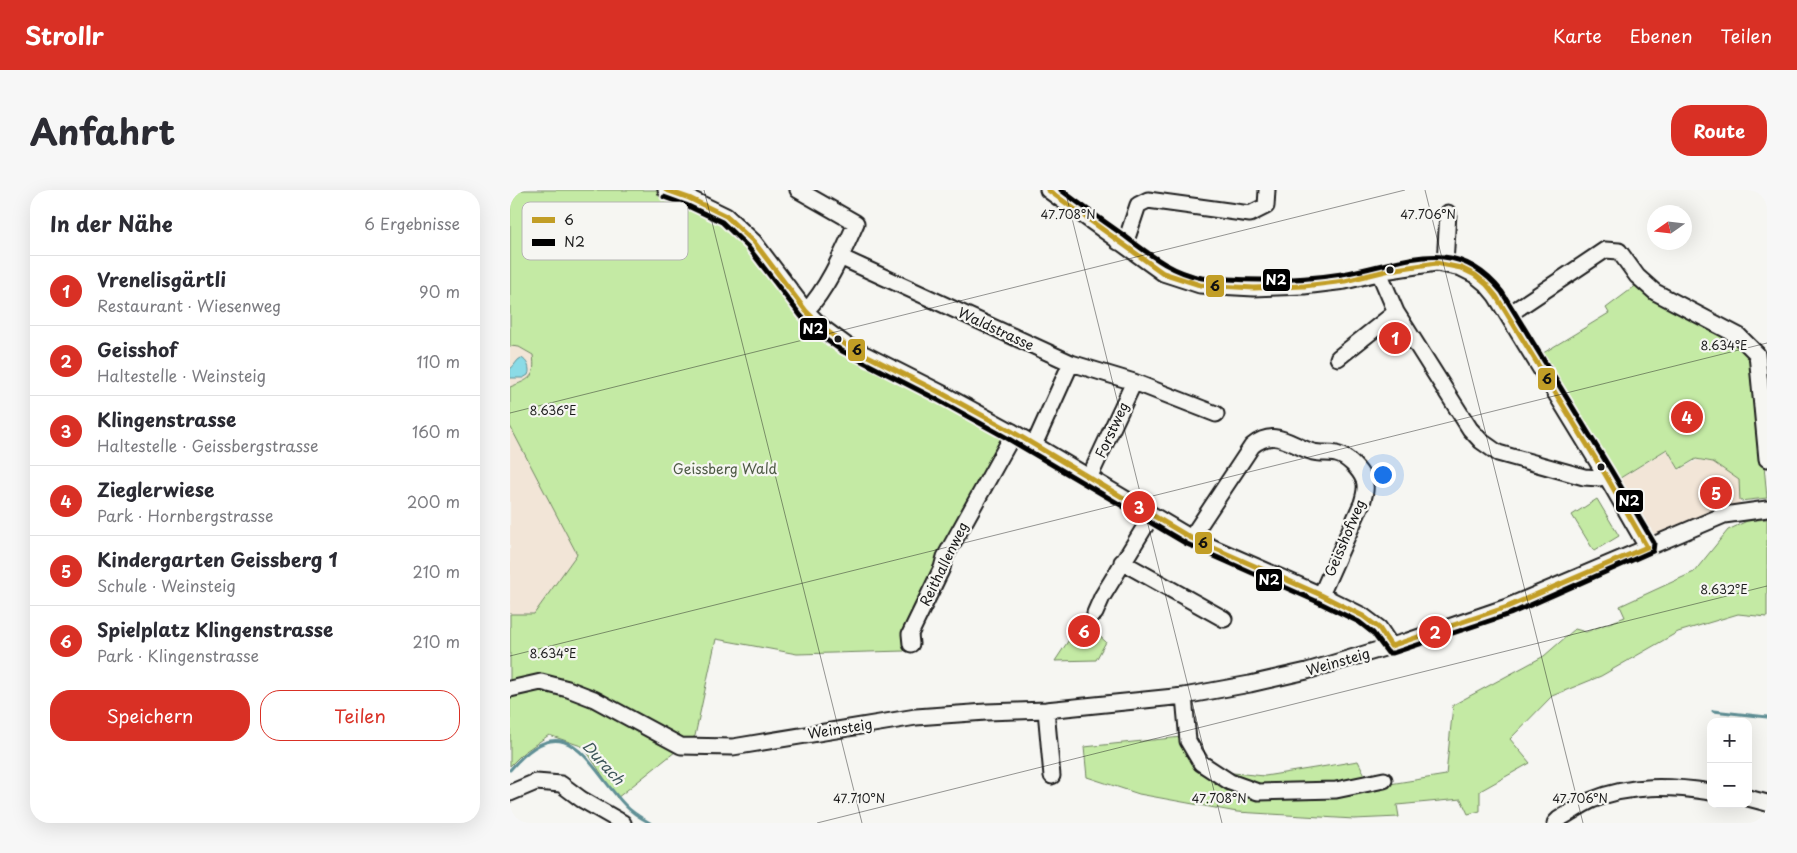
<!DOCTYPE html>
<html lang="de">
<meta charset="utf-8">
<style>
:root{--surface:#fff;--page:#f7f7f7;--text:#2b2b33;--muted:#7c7c81;--line:#e1e1e2;--accent:#d93025}
body{margin:0;font-family:"Playpen Sans",sans-serif;background:var(--page);color:var(--text)}
.controls{position:absolute;right:15px;bottom:15px;display:grid;overflow:hidden;border-radius:10px;box-shadow:0 5px 20px #0002}
.controls button{width:45px;height:45px;display:grid;place-items:center;padding:0;border:0;border-bottom:1px solid var(--line);background:var(--surface);color:var(--text);font:25px sans-serif}
.compass{position:absolute;left:1137px;top:15px;width:45px;height:45px;border-radius:50%;background:var(--surface);box-shadow:0 5px 20px #0002;rotate:256deg}
.you{position:absolute;left:872px;top:284px;width:18px;height:18px;margin:-12px;border:4px solid #fff;border-radius:50%;background:#1a73e8;box-shadow:0 0 0 8px #1a73e833}
.badge{display:grid;place-items:center;width:32px;height:32px;border-radius:50%;background:var(--accent);color:#fff;font-size:16px;font-weight:700}
.pin{position:absolute;translate:-50% -50%;border:2px solid #fff;box-shadow:0 1px 5px #0006}
.list{margin:0;padding:0;list-style:none}
h2{display:flex;justify-content:space-between;align-items:center;height:65px;margin:0;padding:0 20px;font-size:21px}
h2 small{font-size:16px;font-weight:400;color:var(--muted)}
.list li{display:grid;grid-template-columns:32px 1fr auto;gap:15px;align-items:center;box-sizing:border-box;height:70px;padding:0 20px;border-top:1px solid var(--line)}
.list b{display:block;font-size:19px;white-space:nowrap}
.list p{margin:0;font-size:16px;white-space:nowrap;color:var(--muted)}
.list em{font-size:16px;font-style:normal;color:var(--muted)}
.actions{display:flex;gap:10px;padding:15px 20px}
.actions a{flex:1;padding:11px 0;border:1px solid var(--accent);border-radius:20px;text-align:center;font-size:18px;color:var(--accent)}
.actions .main{background:var(--accent);color:#fff}
.map{position:relative;flex:none;width:1257px;height:633px;overflow:hidden;border-radius:20px}
header{display:flex;align-items:center;gap:30px;box-sizing:border-box;height:70px;padding:0 25px;background:var(--accent);color:#fff}
header strong{font-size:24px}
nav{display:flex;gap:28px;margin-inline-start:auto;font-size:18px}
.intro{display:flex;align-items:center;justify-content:space-between;box-sizing:border-box;height:120px;padding:0 30px}
h1{margin:0;font-size:35px}
.button{padding:12px 22px;border-radius:20px;background:var(--accent);color:#fff;font-size:18px;font-weight:700}
main{display:flex;gap:30px;padding:0 30px}
aside{flex:1;background:var(--surface);border-radius:20px;box-shadow:0 5px 20px #0002}
.map>svg:first-child{display:block}
.built{fill:#f2e5d7}
.green{fill:#c4eaa4;stroke:#708360}
.water{fill:#8bdbe6;stroke:#5f8f95}
.lines{fill:none;stroke-linecap:round;stroke-linejoin:round}
.stream{stroke:#5f8f95;stroke-width:3}
.minor-casing{stroke:#1c1c1c;stroke-width:19}
.minor{stroke:#f6f6f2;stroke-width:15}
.bus-1-casing{stroke:#f6f6f2;stroke-width:9}
.bus-2-casing{stroke:#f6f6f2;stroke-width:9}
.bus-1{stroke:#c29e26;stroke-width:5}
.bus-2{stroke:#000;stroke-width:5}
.ticks{fill:none;stroke:#1c1c1c;stroke-width:1;stroke-opacity:0.45}
.bus-dot{fill:#1c1c1c;stroke:#f6f6f2;stroke-width:2}
.labels{text-anchor:middle;stroke-width:4.5;stroke-linejoin:round;paint-order:stroke}
.street-label{font-size:14px;fill:#1c1c1c;stroke:#f6f6f2}
.park-label{font-size:14px;fill:#4e5a45;stroke:#f6f6f2}
.water-label{font-size:15px;font-style:italic;fill:#3d5559;stroke:#f6f6f2}
.key{fill:#f6f6f2;stroke:#b5b5b2;stroke-width:1}
.key-label{font-size:14px;fill:#1c1c1c}
.ticks-label{font-size:12px;text-anchor:middle;fill:#1c1c1c;stroke:#f6f6f2;stroke-width:4.5;stroke-linejoin:round;paint-order:stroke}
.line-badge{stroke:#f6f6f2;stroke-width:2}
.badge-label{font-size:14px;text-anchor:middle;font-weight:bold;fill:#fff}
.pale-badge-label{font-size:14px;text-anchor:middle;font-weight:bold;fill:#111}
</style>
<header>
<strong>Strollr</strong>
<nav><a>Karte</a><a>Ebenen</a><a>Teilen</a></nav>
</header>
<div class="intro"><h1>Anfahrt</h1><a class="button">Route</a></div>
<main>
<aside>
<h2>In der Nähe<small>6 Ergebnisse</small></h2>
<ul class="list">
<li><span class="badge">1</span><div><b>Vrenelisgärtli</b><p>Restaurant · Wiesenweg</p></div><em>90 m</em></li>
<li><span class="badge">2</span><div><b>Geisshof</b><p>Haltestelle · Weinsteig</p></div><em>110 m</em></li>
<li><span class="badge">3</span><div><b>Klingenstrasse</b><p>Haltestelle · Geissbergstrasse</p></div><em>160 m</em></li>
<li><span class="badge">4</span><div><b>Zieglerwiese</b><p>Park · Hornbergstrasse</p></div><em>200 m</em></li>
<li><span class="badge">5</span><div><b>Kindergarten Geissberg 1</b><p>Schule · Weinsteig</p></div><em>210 m</em></li>
<li><span class="badge">6</span><div><b>Spielplatz Klingenstrasse</b><p>Park · Klingenstrasse</p></div><em>210 m</em></li>
</ul>
<div class="actions"><a class="main">Speichern</a><a>Teilen</a></div>
</aside>
<div class="map">
<svg width="1257" height="633" viewBox="0 0 1257 633">
<rect width="100%" height="100%" fill="#f6f6f2"/>
<filter id="ink" filterUnits="userSpaceOnUse"><feTurbulence type="fractalNoise" baseFrequency=".02" numOctaves="2"/><feDisplacementMap in="SourceGraphic" scale="10" xChannelSelector="R" yChannelSelector="G"/><feConvolveMatrix kernelMatrix="1 2 1 2 8 2 1 2 1" color-interpolation-filters="sRGB"/></filter>
<g filter="url(#ink)">
<path class="built" d="M0,156L9,157L23,165L25,179L20,188L0,197Z
M0,236L67,364L24,424H0Z
M1157,260L1169,280L1187,270L1203,272L1229,290L1230,315L1200,323L1152,344H1140L1108,290Z"/>
<path class="green" d="M0,0H156L216,26L313,138L501,241L401,454L394,461L287,464L206,449L185,546L107,608L74,557L39,545L13,563L0,576V424H24L67,364L0,236V197C20,189 26,188 23,165L9,157L0,156Z
M1128,94L1231,151L1244,167L1257,308L1230,311L1229,290L1203,272L1186,269L1169,279L1157,259L1107,290L1030,165L1099,123L1096,118Z
M1087,309L1109,346L1084,361L1062,325Z
M1257,329V427L1228,424L1168,442L1091,486L1042,506L1000,549L1020,573L970,601V621L958,624L951,609L887,615L889,627L844,629L727,622L629,604L577,587L574,557L672,547L691,580L755,586L848,571L861,597L936,585L943,515L1034,466L1065,439L1076,442L1115,427L1110,416L1184,382L1218,340L1237,331Z
M572,430L596,452L586,470L545,471Z"/>
<path class="water" d="M11,168C17,170 21,179 18,185L13,188H0V179C5,176 6,170 11,168Z"/>
<g class="lines">
<path class="stream" d="M1203,521L1257,527
M0,580C57,513 77,575 115,615C122,623 131,628 140,633"/>
<defs>
<path id="minor" d="M156,0L179,8L216,26L244,52L296,121L313,138L336,155L433,204L501,241L681,348L811,405L853,426L869,438L881,456
M288,0L346,33C333,62 318,98 296,121
M538,0L653,83L690,95L744,98L794,96L835,91L880,80L926,73L951,78L965,85L976,94L986,106L1095,284L1137,357
M608,52L617,48L628,15L638,10L740,24L756,16L757,0
M330,67L561,173L524,255
M935,74L938,23
M869,82L886,122L960,239L971,251L988,263L1074,287L1089,288L1095,284
M998,125L1095,60L1109,61L1127,86L1145,102L1229,146L1247,164L1257,269
M828,168L886,122
M561,173L624,192L706,224
M579,288L624,192
M681,348L742,256C765,237 780,255 803,262C811,264 819,262 826,264C837,266 850,280 854,290C857,298 854,306 852,313L811,405
M612,372L714,429
M585,423L592,407L642,325
M401,454L400,444L432,378L435,367L504,243
M0,499L31,492L58,499L84,509L171,556L223,557L406,527L476,522L536,520L674,506L740,494L797,481L898,451L997,417L1214,325L1257,319
M674,506L678,551L691,573L720,592L748,602L826,600L874,590
M536,520L542,586
M0,603L26,592L51,594L71,609L113,633
M1238,608L1257,613
M1045,633L1049,629C1060,623 1071,615 1082,610C1120,594 1161,596 1201,602"/>
</defs>
<use href="#minor" class="minor-casing"/>
<use href="#minor" class="minor"/>
<defs>
<path id="bus-1" d="M156,0L179,8L216,26L244,52L296,121L313,138L336,155L433,204L501,241L681,348L811,405L853,426L869,438L881,456
M538,0L653,83L690,95L744,98L794,96L835,91L880,80L926,73L951,78L965,85L976,94L986,106L1095,284L1137,357
M881,456L997,417L1137,357"/>
<path id="bus-2" d="M154,7L176,15L212,32L238,57L291,126L308,144L332,161L430,211L497,248L677,354L808,412L849,432L863,443L878,463H883L1000,424L1143,361L1144,353L1101,280L992,102C944,42 893,74 832,84C794,90 756,91 718,89C709,89 700,89 692,88C660,82 638,63 612,44C592,30 571,15 551,0"/>
</defs>
<use href="#bus-1" class="bus-1-casing"/>
<use href="#bus-2" class="bus-2-casing"/>
<use href="#bus-1" class="bus-1"/>
<use href="#bus-2" class="bus-2"/>
</g>
</g>
<path class="ticks" d="M194,0L352,633M555,0L712,633M915,0L1073,633M0,223L895,0M0,466L1257,153M307,633L1257,396"/>
<g class="bus-dot">
<circle cx="880" cy="80" r="4.5"/>
<circle cx="328" cy="149" r="4.5"/>
<circle cx="1091" cy="277" r="4.5"/>
</g>
<g class="labels">
<g class="street-label">
<text transform="translate(486 139) rotate(25)" y="5">Waldstrasse</text>
<text transform="translate(602 240) rotate(-65)" y="5">Forstweg</text>
<text transform="translate(835 348) rotate(-67)" y="5">Geisshofweg</text>
<text transform="translate(434 374) rotate(-64)" y="5">Reithallenweg</text>
<text transform="translate(828 472) rotate(-16)" y="5">Weinsteig</text>
<text transform="translate(330 539) rotate(-9)" y="5">Weinsteig</text>
</g>
<g class="park-label">
<text x="215" y="284">Geissberg Wald</text>
</g>
<g class="water-label">
<text transform="translate(93 573) rotate(48)" y="5">Durach</text>
</g>
</g>
<rect x="12" y="12" width="166" height="58" rx="8" class="key"/>
<rect x="22" y="27" width="23" height="6" fill="#c29e26"/>
<rect x="22" y="49" width="23" height="7" fill="#000"/>
<g class="key-label">
<text x="54" y="35">6</text>
<text x="54" y="57">N2</text>
</g>
<g class="ticks-label">
<text x="558" y="29">47.708°N</text>
<text x="918" y="29">47.706°N</text>
<text x="1214" y="160">8.634°E</text>
<text x="43" y="225">8.636°E</text>
<text x="1214" y="404">8.632°E</text>
<text x="43" y="468">8.634°E</text>
<text x="349" y="613">47.710°N</text>
<text x="709" y="613">47.708°N</text>
<text x="1070" y="613">47.706°N</text>
</g>
<g class="line-badge">
<rect x="752" y="78" width="29" height="24" rx="5" fill="#000"/>
<rect x="695" y="84" width="20" height="24" rx="5" fill="#c29e26"/>
<rect x="289" y="127" width="29" height="24" rx="5" fill="#000"/>
<rect x="337" y="148" width="19" height="24" rx="5" fill="#c29e26"/>
<rect x="1027" y="177" width="19" height="24" rx="5" fill="#c29e26"/>
<rect x="1105" y="299" width="29" height="24" rx="5" fill="#000"/>
<rect x="684" y="341" width="19" height="24" rx="5" fill="#c29e26"/>
<rect x="745" y="378" width="28" height="24" rx="5" fill="#000"/>
</g>
<g class="badge-label">
<text x="766" y="95">N2</text>
<text x="303" y="144">N2</text>
<text x="1119" y="316">N2</text>
<text x="759" y="395">N2</text>
</g>
<g class="pale-badge-label">
<text x="705" y="101">6</text>
<text x="347" y="165">6</text>
<text x="1037" y="194">6</text>
<text x="693" y="358">6</text>
</g>
</svg>
<div class="controls">
<button>+</button>
<button>−</button>
</div>
<svg class="compass" viewBox="-18 -18 36 36"><path d="M0-13l5 13h-10z" fill="#e53935"/><path d="M0 13l5-13h-10z" fill="#7c7c81"/></svg>
<div class="you"></div>
<div class="pin badge" style="left:885px;top:148px">1</div>
<div class="pin badge" style="left:925px;top:442px">2</div>
<div class="pin badge" style="left:629px;top:317px">3</div>
<div class="pin badge" style="left:1177px;top:227px">4</div>
<div class="pin badge" style="left:1206px;top:303px">5</div>
<div class="pin badge" style="left:574px;top:441px">6</div>
</div>
</main>
